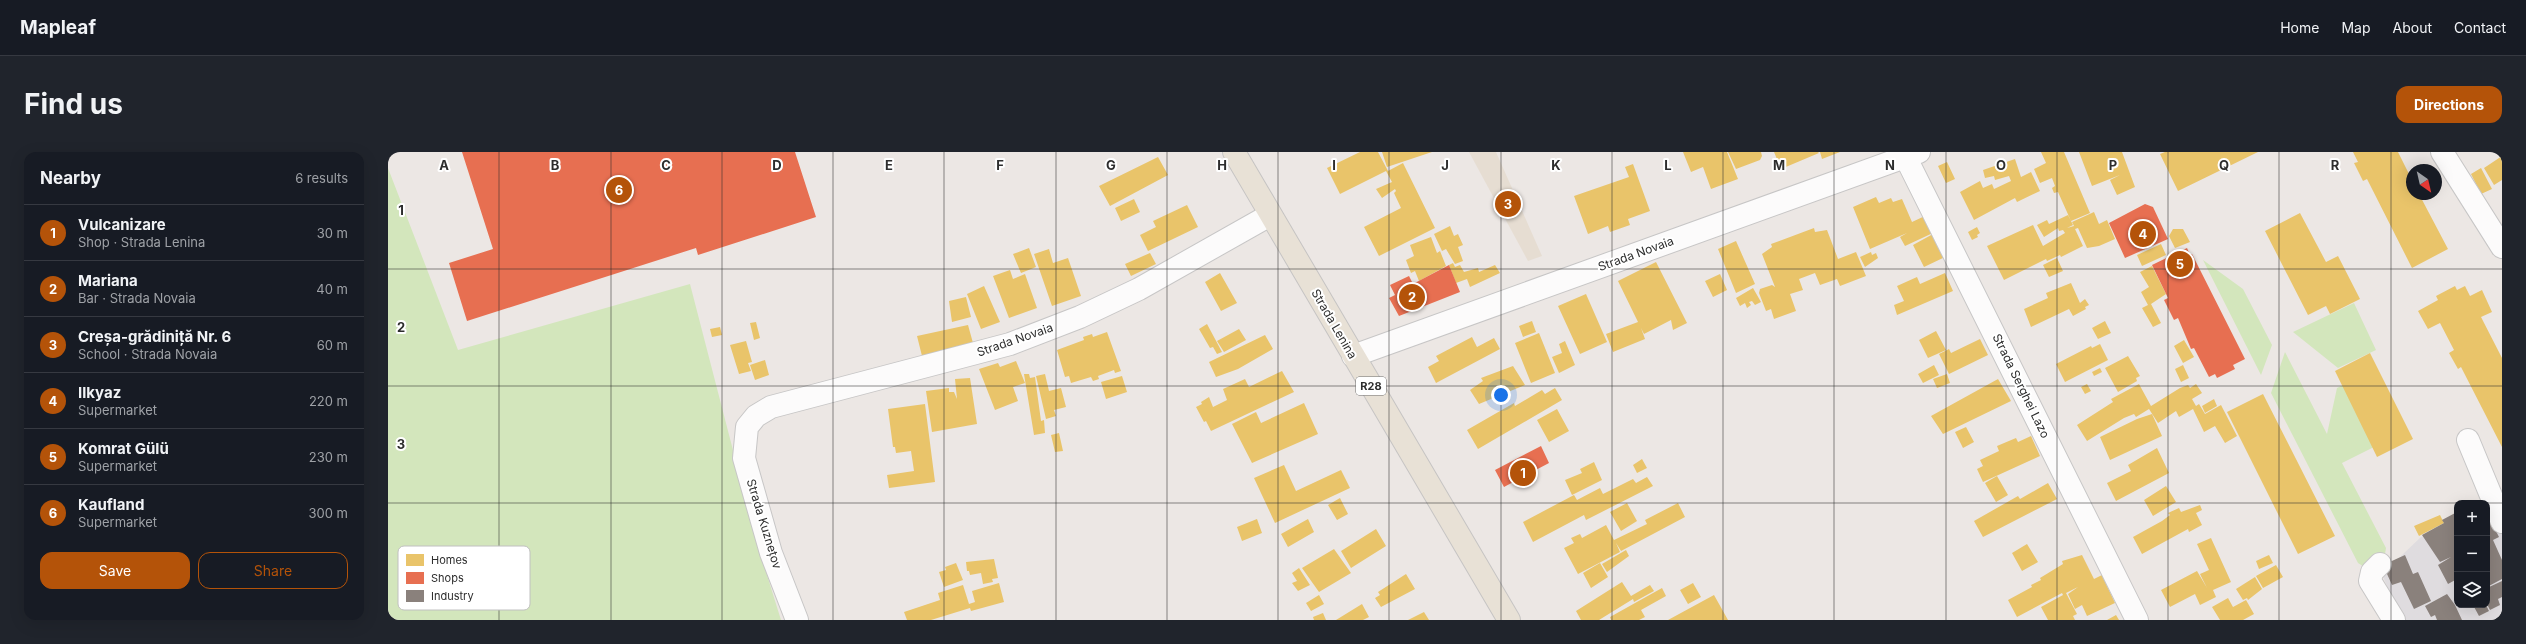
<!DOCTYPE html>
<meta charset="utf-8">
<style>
:root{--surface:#171b24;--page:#20242c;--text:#f1f3f6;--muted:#9ea1a6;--line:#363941;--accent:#b45309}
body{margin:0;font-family:Inter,sans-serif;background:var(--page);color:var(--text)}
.controls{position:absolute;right:12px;bottom:12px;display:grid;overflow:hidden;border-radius:8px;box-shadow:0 4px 16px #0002}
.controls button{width:36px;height:36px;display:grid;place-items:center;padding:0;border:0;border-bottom:1px solid var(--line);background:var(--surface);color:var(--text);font:20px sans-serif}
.compass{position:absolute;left:2018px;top:12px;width:36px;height:36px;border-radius:50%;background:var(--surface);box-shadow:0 4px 16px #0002;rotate:146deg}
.you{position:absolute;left:1113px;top:243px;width:14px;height:14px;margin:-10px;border:3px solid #fff;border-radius:50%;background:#1a73e8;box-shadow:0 0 0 6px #1a73e833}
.badge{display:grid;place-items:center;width:26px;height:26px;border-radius:50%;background:var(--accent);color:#fff;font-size:13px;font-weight:700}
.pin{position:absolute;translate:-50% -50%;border:2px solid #fff;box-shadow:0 1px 4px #0006}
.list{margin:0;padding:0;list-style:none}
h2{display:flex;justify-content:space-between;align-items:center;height:52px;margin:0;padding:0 16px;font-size:17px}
h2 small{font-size:13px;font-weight:400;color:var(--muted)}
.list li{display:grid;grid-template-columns:26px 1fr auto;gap:12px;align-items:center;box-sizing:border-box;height:56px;padding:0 16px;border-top:1px solid var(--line)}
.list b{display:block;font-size:15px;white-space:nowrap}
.list p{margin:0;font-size:13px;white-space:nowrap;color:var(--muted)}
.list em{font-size:13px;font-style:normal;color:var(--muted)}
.actions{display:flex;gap:8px;padding:12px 16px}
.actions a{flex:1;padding:9px 0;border:1px solid var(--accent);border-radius:12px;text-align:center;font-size:14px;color:var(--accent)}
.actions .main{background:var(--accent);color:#fff}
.icon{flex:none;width:22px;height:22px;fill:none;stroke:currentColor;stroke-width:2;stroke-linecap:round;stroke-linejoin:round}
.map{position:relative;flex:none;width:2114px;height:468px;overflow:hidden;border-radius:12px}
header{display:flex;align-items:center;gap:24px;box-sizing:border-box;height:56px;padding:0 20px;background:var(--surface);border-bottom:1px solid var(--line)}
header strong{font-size:19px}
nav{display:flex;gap:22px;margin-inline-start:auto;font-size:14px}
.intro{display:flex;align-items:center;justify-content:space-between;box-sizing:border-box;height:96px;padding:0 24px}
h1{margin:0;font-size:28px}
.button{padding:10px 18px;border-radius:12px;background:var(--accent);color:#fff;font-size:14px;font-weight:700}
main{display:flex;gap:24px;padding:0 24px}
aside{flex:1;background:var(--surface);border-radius:12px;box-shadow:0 4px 16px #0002}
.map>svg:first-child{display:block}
.industrial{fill:#dfdcdf}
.education{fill:#e6ddd2}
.green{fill:#d3e6bc}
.homes{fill:#e9c46a}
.shops{fill:#e76f51}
.industry{fill:#8a817c}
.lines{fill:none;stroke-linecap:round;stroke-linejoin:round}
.minor-casing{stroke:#c7c6c6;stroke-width:24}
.major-casing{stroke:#c6c4c3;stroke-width:24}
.minor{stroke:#fcfbfb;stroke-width:22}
.major{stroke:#e8e1d6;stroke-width:22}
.grid{fill:none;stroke:#2d2d2d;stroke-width:1;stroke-opacity:0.55}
.labels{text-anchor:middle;stroke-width:4;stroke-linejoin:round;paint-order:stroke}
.shield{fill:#fff;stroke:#6c6c6c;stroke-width:1}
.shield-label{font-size:11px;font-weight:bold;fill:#2d2d2d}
.street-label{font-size:12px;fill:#2d2d2d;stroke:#fff}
.key{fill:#fff;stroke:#c0c0c0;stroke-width:1}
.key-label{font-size:11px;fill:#2d2d2d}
.grid-label{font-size:13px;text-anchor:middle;font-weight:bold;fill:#2d2d2d;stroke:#fff;stroke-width:4;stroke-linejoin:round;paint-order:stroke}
</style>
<header>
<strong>Mapleaf</strong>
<nav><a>Home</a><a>Map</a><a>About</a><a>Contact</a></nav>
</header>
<div class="intro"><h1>Find us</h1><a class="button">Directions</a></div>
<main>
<aside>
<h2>Nearby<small>6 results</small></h2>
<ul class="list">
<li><span class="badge">1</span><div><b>Vulcanizare</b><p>Shop · Strada Lenina</p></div><em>30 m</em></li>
<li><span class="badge">2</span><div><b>Mariana</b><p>Bar · Strada Novaia</p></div><em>40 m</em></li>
<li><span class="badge">3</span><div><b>Creșa-grădiniță Nr. 6</b><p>School · Strada Novaia</p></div><em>60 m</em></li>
<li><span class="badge">4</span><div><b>Ilkyaz</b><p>Supermarket</p></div><em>220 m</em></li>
<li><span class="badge">5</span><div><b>Komrat Gülü</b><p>Supermarket</p></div><em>230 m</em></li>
<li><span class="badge">6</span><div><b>Kaufland</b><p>Supermarket</p></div><em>300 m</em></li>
</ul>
<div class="actions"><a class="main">Save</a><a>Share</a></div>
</aside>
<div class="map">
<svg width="2114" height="468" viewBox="0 0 2114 468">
<rect width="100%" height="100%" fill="#ece7e4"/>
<path class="industrial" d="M2114,343V468H2013L1994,422L2033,385L2069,367V453H2099V352Z"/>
<path class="education" d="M1081,0H1108L1154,104L1140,109Z"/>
<path class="green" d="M0,16L70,198L302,132L369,391L393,468H0Z
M1815,108L1855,137L1884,193L1873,223Z
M1966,151L1988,198L1950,216L1905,180Z
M1897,200L1939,282L1949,236L1955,233L1986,295L1954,311L1998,396L1996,408L1978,416L1970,411L1883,241Z"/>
<path class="homes" d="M972,0H990L1000,19L1015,11L1047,76L991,104L976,75L1013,56L1006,41L1008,39L1007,37L994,46L988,37L1004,30L998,19L952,42L939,16Z
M994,0H1044L999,15Z
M1295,0H1339L1350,27L1323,37L1315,15L1303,20Z
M1340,0H1373L1374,4L1372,8L1348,17Z
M1386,0H1430L1431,1L1393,17Z
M1432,0H1452L1434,7Z
M1653,0H1676L1702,61L1683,69L1670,40L1666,41L1664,36L1667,34L1664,26L1652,31L1646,17L1658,11Z
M1691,0H1734L1747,35L1729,43L1722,28L1732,23L1704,34Z
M1777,0H1870L1790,39L1772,2Z
M1965,0H2010L2024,28V42H2031L2060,97L2024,116L1979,27L1975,29L1966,11L1970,10Z
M2114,4V28L2106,33L2096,16Z
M770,5L780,23L722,54L711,34Z
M1627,7L1633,25L1643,20L1652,39L1629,50L1627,46L1586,68L1572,40L1592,29L1595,36L1604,32L1606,37L1623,29L1621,24L1607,28L1606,24L1597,26L1595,18Z
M1559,10L1567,27L1558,31L1550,14Z
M1245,12L1262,59L1240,67L1242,73L1222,80L1220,74L1200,82L1186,44L1241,25L1237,15Z
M2093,16L2104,37L2093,42L2083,22Z
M1488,45L1491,51L1503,46L1505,50L1514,47L1524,70L1539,63L1547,80L1517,94L1512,85L1519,81L1482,97L1465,55Z
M746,47L752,60L733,69L727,56Z
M799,53L810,75L760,99L752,83L768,75L765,69Z
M1706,60L1711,72L1719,68L1727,87L1711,94L1699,96L1690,76L1687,77L1695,94L1673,105L1672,103L1659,109L1658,107L1616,128L1599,94L1645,73L1655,94L1677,81L1675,78L1671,79L1670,76L1656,85L1649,73L1659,68L1661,72L1680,63L1685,73L1679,76L1686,74L1684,70Z
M1912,61L1938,110L1950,104L1972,147L1942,162L1938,154L1920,163L1877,79Z
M1062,74L1066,84L1070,82L1075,93L1070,95L1075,109L1067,112L1058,97L1054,99L1046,82Z
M1589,75L1592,81L1589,83L1590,85L1584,88L1580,80Z
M1426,76L1427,80L1439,78L1450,107L1468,100L1478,124L1452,134L1449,127L1432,133L1427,121L1411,127L1415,138L1402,142L1408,159L1386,167L1383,157L1378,159L1371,141L1372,137L1384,133L1387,135L1374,102L1384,95L1383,92Z
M1785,77H1795L1802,90L1787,96L1781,84Z
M1545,82L1557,105L1536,115L1525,93Z
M1043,85L1049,101L1052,99L1058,114L1031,129L1027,119L1023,121L1018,108L1026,104L1022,93Z
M1348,89L1367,132L1348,141L1330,97Z
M1773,92L1778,103L1754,114L1749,103Z
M641,96L648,115L633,121L625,102Z
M661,97L665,111L680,106L693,144L664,154L646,102Z
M1483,100L1484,103L1488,101L1490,106L1477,115L1472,105Z
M762,101L768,112L743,124L737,112Z
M1669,106L1675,119L1661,125L1655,113Z
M1268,110L1299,171L1285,178L1283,168L1256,182L1253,176L1257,187L1225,200L1218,182L1250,170L1230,129Z
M1065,111L1067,115L1072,113L1076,120L1090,116L1091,120L1107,113L1112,121L1082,135L1079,127L1068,131L1061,113Z
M1764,114L1778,142L1763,152L1773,171L1765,175L1754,156L1760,153L1753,140L1761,135L1752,120Z
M622,118L625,127L637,122L649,156L621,166L605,124Z
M832,121L849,151L833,159L817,130Z
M1557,121L1565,139L1509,163L1506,153L1516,149L1509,134L1529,125L1532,132Z
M1332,122L1339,138L1325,145L1317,129Z
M1683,131L1692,151L1697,147L1701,153L1697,155L1698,157L1685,164L1681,157L1643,175L1636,157L1660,146L1658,141Z
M596,134L612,170L593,177L579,142Z
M2067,134L2069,138L2077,134L2082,144L2094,138L2104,160L2093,165L2114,206V295L2073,215L2070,217L2061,201L2066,198L2052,171L2040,177L2030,159L2050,148L2048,144Z
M1365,136L1373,150L1367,153L1364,149L1361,150L1363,153L1359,156L1357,151L1352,154L1348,146Z
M1198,142L1219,190L1192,202L1170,154Z
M578,145L583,165L564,170L561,149Z
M1144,169L1148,180L1135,185L1131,174Z
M1717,169L1723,181L1710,187L1704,176Z
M368,170L372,186L366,188L362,171Z
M819,172L834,200L829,202L825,195L822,196L811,177Z
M580,173L585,191L534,204L529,184Z
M332,175L334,183L324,185L322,177Z
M851,177L858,188L836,200L829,189Z
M1548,179L1558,198L1540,206L1531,188Z
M719,180L733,219L727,221L726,218L710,224L711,227L705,229L703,225L683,231L681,224L677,225L669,198L696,188L695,185L704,182L705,185Z
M1151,181L1167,221L1143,231L1127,191Z
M877,183L885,197L850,217L828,225L821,210Z
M1084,185L1089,195L1106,186L1112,197L1048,231L1040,215L1051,209L1048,204Z
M1592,187L1600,203L1561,222L1551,202L1561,197L1563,201Z
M1796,188L1806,205L1795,211L1786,194Z
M358,189L364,210L360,211L363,219L351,222L342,193Z
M1177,189L1187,213L1171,221L1164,205L1174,201L1171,192Z
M1712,192L1720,208L1677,230L1668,212L1703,194L1704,196Z
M1982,201L2025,287L1989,305L1947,219Z
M1740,204L1752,224L1748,226L1749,229L1730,240L1717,216Z
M377,208L381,223L367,228L362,213Z
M628,209L637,231L625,235L630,249L607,258L591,217L610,211L612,215Z
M1546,213L1551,223L1535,231L1530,222Z
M1795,213L1801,226L1793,230L1787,217Z
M1125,214L1137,233L1091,252L1082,238L1095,229L1093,226Z
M1712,216L1714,220L1706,224L1704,220Z
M894,219L906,240L823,279L818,269L816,270L808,255L814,252L813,250L821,245L825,255L839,248L835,237L857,227L861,235Z
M636,222H641L642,226L647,225L653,269L656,268L657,281L646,283Z
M657,222L661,239L673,236L678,255L666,258L668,264L658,267L648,224Z
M1559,222L1562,231L1549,236L1545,227Z
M734,224L739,240L718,247L713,230Z
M582,226L589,272L544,280L538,239L561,236V240H566L569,247L567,227Z
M1610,227L1623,249L1555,282L1543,264Z
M1699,232L1703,239L1697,242L1693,235Z
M1751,232L1763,254L1792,236L1800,233L1802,236L1808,232L1814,241L1804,247L1808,254L1811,252L1817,262L1833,253L1849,284L1837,291L1827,274L1816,280L1805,257L1791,265L1788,259L1770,271L1761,257L1748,265L1746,262L1736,266L1699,289L1689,273L1725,250L1723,247Z
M1167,236L1174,248L1090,297L1079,278L1126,251L1127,254L1154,238L1157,242Z
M1875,242L1947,384L1910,402L1839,260Z
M1826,247L1829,254L1817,261L1814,254Z
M916,251L930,282L864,311L844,272L868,260L873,271Z
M537,252L547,330L501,336L499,323L526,319L523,299L508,301L507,295H505L500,257Z
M1169,257L1181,279L1161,290L1149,268Z
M1764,262L1774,284L1722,308L1712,285L1749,267Z
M1578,275L1586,290L1575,296L1567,280Z
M671,281L675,299L667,300L663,283Z
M1643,284L1652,304L1595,330L1589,317L1595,314L1592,308L1611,299L1609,294L1628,286L1630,290Z
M1769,296L1781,321L1728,349L1719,331L1743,319L1740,313Z
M1254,307L1259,316L1249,321L1245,313Z
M1206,310L1214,328L1184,343L1177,328L1194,321L1192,317Z
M896,313L908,339L953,318L962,336L887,371L866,326Z
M1609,324L1620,343L1608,350L1597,331Z
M1259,325L1265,334L1198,368L1196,363L1145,390L1135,370L1186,343L1189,348L1212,336L1215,342L1245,327L1248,331Z
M1660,331L1669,347L1595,385L1586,369L1630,344L1632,347Z
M1778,334L1788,350L1765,364L1756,348Z
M952,346L960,362L949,368L940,353Z
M1239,351L1249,369L1233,379L1222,360Z
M1290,351L1297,365L1233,399L1228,391L1232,400L1190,422L1176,396L1186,391L1183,386L1192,382L1194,386L1218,373L1226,388L1259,372L1257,368Z
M1812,353L1814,358L1808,361L1814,373L1801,380L1800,377L1754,402L1745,385L1774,369L1782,363L1780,361L1791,356L1793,360Z
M2052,363L2056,371L2031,384L2026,374Z
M869,367L874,381L854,389L849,375Z
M920,367L926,380L900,395L893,382Z
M988,377L998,394L963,416L953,399Z
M1823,386L1843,430L1825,438L1828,445L1812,453L1807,442L1782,455L1773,438L1809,419L1819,436L1812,422L1821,418L1809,392Z
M1639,392L1650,410L1634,419L1624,401Z
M946,397L963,421L931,440L914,416Z
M1238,398L1241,404L1219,420L1214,412Z
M1694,403L1706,427L1714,423L1727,451L1699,464L1694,453L1687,457L1680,442L1690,435L1678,441L1689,462L1685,464L1687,468H1660L1653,455L1675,443L1674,441L1629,465L1620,448L1644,435L1643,433L1653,428L1652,426L1675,412L1674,409Z
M1881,403L1885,411L1871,417L1868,409Z
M606,407L610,426L604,427L605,430L595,432L593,421L582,423L581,419H579L578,410Z
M568,411L575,428L556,435L551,420L558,418L557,415Z
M1212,411L1220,425L1203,436L1195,421Z
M1888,413L1895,425L1875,436L1868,424Z
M911,416L922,433L910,439L904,431L909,429L904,421Z
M1018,422L1027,437L993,455L987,446L992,443L990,440Z
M1867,425L1874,437L1860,448L1859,446L1855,448L1848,437Z
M1234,430L1243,444L1262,433L1266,439L1246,450L1245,447L1211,468H1193L1188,459Z
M611,431L616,450L583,459L582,456L543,468H519L516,460L552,448L550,441L575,433L581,452L587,450L584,439Z
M1305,431L1313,445L1300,452L1292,438Z
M1274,436L1278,444L1253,458L1257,465L1251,468H1223L1222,465Z
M931,443L936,452L923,459L918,451Z
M1326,443L1340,468H1280Z
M1840,446L1845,455L1858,448L1866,462L1855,468H1832L1824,455Z
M974,452L981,465L975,468H948Z
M1036,460L1041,468H1020Z
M935,461L938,468H926L925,465Z
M1728,463L1731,468H1719Z"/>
<path class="shops" d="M74,0H407L428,65L310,103L308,96L79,169L61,111L105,97Z
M1757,52L1765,55L1780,87L1737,106L1721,71Z
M1799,96L1802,103L1804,102L1857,207L1845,213L1847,217L1829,226L1827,222L1821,225L1806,196L1803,197L1790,166L1786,168L1776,148L1780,146L1764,113Z
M1061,113L1072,140L1011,164L1001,146L1007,143L1002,133L1021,124L1025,132Z
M1153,294L1161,311L1116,335L1107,318Z"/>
<path class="industry" d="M2069,360V427L2060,432L2050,413L2063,405L2052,410L2034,383L2056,371L2054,368Z
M2099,361L2111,385L2105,388L2114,408V427L2099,435Z
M2017,403L2025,422L2030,420L2043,449L2026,457L2013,430L2004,433L1995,413Z
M2114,429V445L2110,447L2112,453L2102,458L2099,452V436Z
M2059,442L2067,453L2074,468H2049L2047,463L2043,465L2037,454Z
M2085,453H2098L2101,459L2091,464Z"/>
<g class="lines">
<defs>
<path id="minor" d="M1515,0L1749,468
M2054,0L2114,95
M965,204L1531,0
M2080,288L2114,370
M1992,412L1984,420L1982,429L2006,468
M409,468L383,401L356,306L359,275L368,264L383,255L622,192L692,165L751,137L882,63"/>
<path id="major" d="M846,0L1121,468"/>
</defs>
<use href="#minor" class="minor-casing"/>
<use href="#major" class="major-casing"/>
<use href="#minor" class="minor"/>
<use href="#major" class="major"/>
</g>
<path class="grid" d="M111,0V468M223,0V468M334,0V468M445,0V468M556,0V468M668,0V468M779,0V468M890,0V468M1001,0V468M1113,0V468M1224,0V468M1335,0V468M1446,0V468M1558,0V468M1669,0V468M1780,0V468M1891,0V468M2003,0V468M0,117H2114M0,234H2114M0,351H2069M2069,351H2099M2099,351H2114"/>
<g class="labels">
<rect class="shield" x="968" y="225" width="30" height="18" rx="3"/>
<g class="shield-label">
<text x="983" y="238">R28</text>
</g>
<g class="street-label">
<text transform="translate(1248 102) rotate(-20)" y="4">Strada Novaia</text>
<text transform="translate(946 172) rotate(60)" y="4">Strada Lenina</text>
<text transform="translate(627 188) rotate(-19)" y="4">Strada Novaia</text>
<text transform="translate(1633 234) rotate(64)" y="4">Strada Serghei Lazo</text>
<text transform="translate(376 372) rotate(73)" y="4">Strada Kuznețov</text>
</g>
</g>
<rect x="10" y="394" width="132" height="64" rx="6" class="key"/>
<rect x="18" y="402" width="18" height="12" fill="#e9c46a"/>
<rect x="18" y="420" width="18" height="12" fill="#e76f51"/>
<rect x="18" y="438" width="18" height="12" fill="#8a817c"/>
<g class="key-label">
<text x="43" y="412">Homes</text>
<text x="43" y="430">Shops</text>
<text x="43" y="448">Industry</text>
</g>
<g class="grid-label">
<text x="56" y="18">A</text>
<text x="167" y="18">B</text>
<text x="278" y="18">C</text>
<text x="389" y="18">D</text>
<text x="501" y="18">E</text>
<text x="612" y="18">F</text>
<text x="723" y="18">G</text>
<text x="834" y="18">H</text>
<text x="946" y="18">I</text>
<text x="1057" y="18">J</text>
<text x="1168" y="18">K</text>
<text x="1280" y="18">L</text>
<text x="1391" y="18">M</text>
<text x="1502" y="18">N</text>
<text x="1613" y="18">O</text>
<text x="1725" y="18">P</text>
<text x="1836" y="18">Q</text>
<text x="1947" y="18">R</text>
<text x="13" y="63">1</text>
<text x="13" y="180">2</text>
<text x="13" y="297">3</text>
</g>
</svg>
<div class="controls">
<button>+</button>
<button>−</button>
<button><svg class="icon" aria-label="layers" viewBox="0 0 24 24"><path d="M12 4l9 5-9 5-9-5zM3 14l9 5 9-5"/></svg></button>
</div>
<svg class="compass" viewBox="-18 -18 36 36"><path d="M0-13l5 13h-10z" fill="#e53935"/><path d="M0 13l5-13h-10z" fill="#9ea1a6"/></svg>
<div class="you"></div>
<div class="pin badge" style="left:1135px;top:321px">1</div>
<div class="pin badge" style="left:1024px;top:145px">2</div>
<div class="pin badge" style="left:1120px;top:52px">3</div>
<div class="pin badge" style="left:1755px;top:82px">4</div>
<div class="pin badge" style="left:1792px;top:112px">5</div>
<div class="pin badge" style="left:231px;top:38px">6</div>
</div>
</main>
